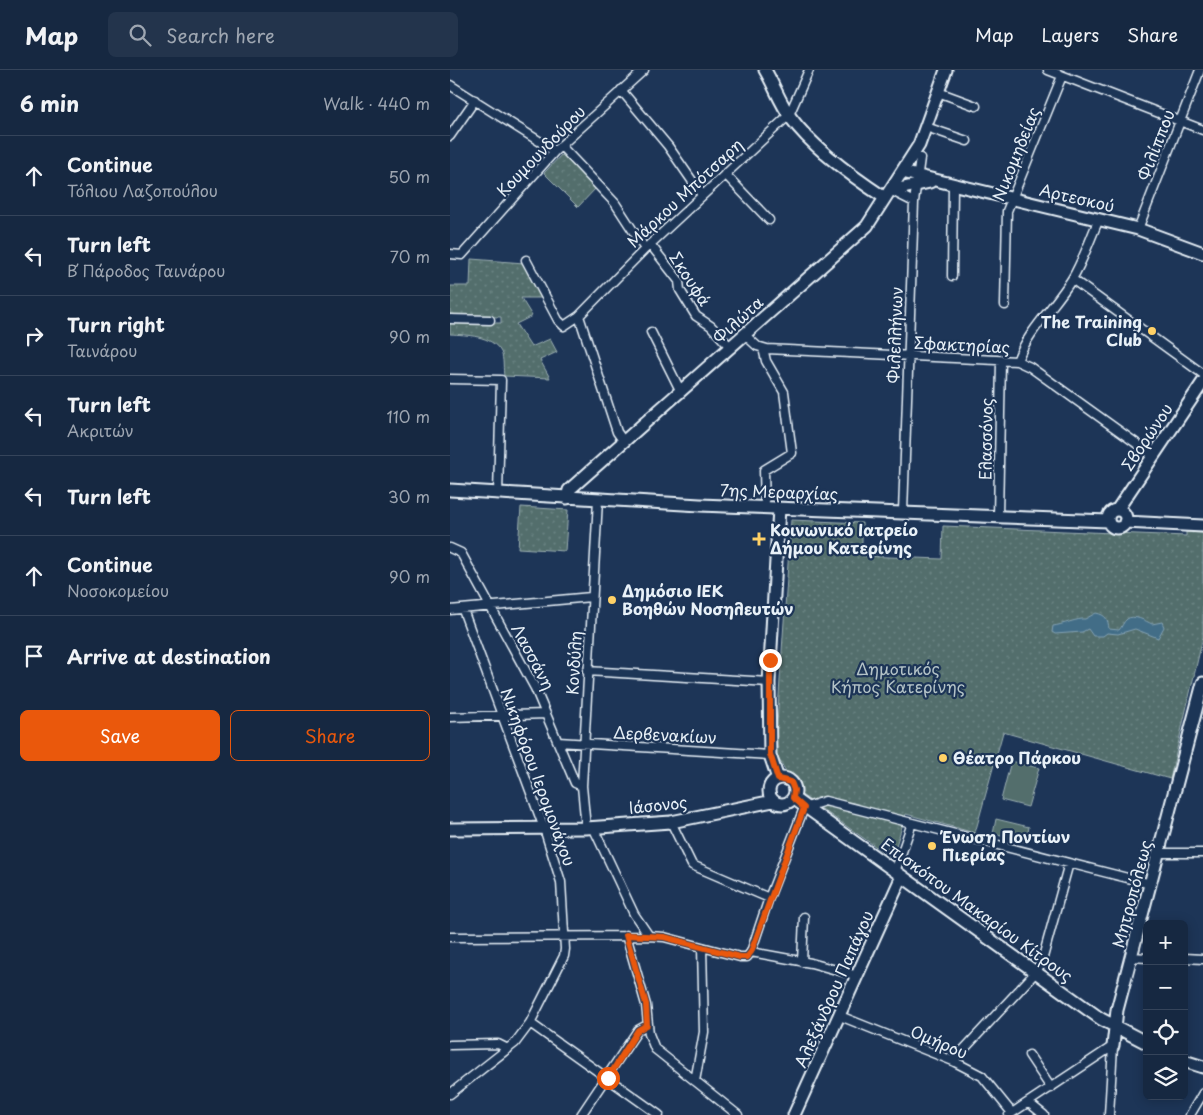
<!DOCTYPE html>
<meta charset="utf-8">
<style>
:root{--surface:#162841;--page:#23344c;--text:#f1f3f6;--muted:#9ea6b1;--line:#35445a;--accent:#ea580c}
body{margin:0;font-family:"Playpen Sans",sans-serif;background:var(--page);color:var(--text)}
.controls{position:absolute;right:15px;bottom:15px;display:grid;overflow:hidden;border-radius:8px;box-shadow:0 2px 12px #0003}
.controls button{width:45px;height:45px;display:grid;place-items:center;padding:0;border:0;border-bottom:1px solid var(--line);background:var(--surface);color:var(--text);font:25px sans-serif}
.stop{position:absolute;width:15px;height:15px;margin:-11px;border:4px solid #ea580c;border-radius:50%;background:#fff}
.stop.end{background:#ea580c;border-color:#fff;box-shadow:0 1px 5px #0008}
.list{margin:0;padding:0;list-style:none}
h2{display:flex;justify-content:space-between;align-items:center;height:65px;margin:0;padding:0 20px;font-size:21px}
h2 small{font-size:16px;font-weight:400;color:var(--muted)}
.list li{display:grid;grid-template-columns:32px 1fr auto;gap:15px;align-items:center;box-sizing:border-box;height:80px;padding:0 20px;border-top:1px solid var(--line)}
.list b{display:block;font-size:19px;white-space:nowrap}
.list p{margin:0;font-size:16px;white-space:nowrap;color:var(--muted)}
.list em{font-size:16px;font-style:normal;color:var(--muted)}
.actions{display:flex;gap:10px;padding:15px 20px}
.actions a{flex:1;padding:11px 0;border:1px solid var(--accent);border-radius:8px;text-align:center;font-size:18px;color:var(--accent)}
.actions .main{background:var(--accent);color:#fff}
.icon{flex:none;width:28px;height:28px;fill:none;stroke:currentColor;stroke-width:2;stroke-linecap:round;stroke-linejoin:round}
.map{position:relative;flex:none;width:753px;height:1045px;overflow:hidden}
header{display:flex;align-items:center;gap:30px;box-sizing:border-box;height:70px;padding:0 25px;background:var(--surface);border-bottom:1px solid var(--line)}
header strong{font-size:24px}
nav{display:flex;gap:28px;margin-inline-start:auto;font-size:18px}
.search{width:350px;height:45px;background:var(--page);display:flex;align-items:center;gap:12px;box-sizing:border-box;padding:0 18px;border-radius:8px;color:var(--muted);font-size:19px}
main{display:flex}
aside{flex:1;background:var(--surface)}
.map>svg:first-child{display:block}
.green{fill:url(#green-dots);stroke:#9db0b2}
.pitch{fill:#526e6c;stroke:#9db0b2}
.water{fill:#426d87;stroke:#84a2b4}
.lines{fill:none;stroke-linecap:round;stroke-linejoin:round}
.street-casing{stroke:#e8f1f8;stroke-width:11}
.secondary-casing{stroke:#e8f1f8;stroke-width:15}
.street{stroke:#1d3557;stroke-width:8}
.secondary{stroke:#1d3557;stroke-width:11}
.route{stroke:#ea580c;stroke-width:6}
.poi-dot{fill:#ffd166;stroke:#1d3557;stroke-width:2}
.labels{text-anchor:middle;stroke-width:4.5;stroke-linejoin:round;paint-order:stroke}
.street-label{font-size:16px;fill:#e8f1f8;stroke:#1d3557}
.poi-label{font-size:16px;font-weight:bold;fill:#e8f1f8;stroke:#1d3557;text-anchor:start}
.park-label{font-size:16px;fill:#b4c3c7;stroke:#1d3557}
</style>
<header>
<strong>Map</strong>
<div class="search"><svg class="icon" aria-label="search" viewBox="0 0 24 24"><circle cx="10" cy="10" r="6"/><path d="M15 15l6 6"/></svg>Search here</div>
<nav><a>Map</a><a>Layers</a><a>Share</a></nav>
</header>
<main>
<aside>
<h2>6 min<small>Walk · 440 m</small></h2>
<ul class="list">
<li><svg class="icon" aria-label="ahead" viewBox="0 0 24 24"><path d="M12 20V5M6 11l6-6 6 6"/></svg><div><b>Continue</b><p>Τόλιου Λαζοπούλου</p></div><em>50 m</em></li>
<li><svg class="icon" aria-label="left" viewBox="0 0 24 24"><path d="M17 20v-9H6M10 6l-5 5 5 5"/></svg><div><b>Turn left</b><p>Β΄ Πάροδος Ταινάρου</p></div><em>70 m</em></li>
<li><svg class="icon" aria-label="right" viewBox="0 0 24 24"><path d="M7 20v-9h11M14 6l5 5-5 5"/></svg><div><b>Turn right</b><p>Ταινάρου</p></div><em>90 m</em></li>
<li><svg class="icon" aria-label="left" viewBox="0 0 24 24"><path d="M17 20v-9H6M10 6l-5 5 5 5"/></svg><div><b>Turn left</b><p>Ακριτών</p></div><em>110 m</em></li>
<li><svg class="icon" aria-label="left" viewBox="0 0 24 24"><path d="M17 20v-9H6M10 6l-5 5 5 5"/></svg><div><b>Turn left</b></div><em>30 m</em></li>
<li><svg class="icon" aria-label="ahead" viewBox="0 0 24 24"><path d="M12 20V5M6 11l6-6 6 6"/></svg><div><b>Continue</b><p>Νοσοκομείου</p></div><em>90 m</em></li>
<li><svg class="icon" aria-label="arrive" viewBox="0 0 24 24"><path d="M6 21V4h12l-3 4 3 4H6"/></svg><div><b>Arrive at destination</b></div></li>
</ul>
<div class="actions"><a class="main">Save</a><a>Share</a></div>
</aside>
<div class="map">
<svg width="753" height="1045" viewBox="0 0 753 1045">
<defs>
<pattern id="green-dots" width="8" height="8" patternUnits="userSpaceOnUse" patternTransform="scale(1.25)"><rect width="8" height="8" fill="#526e6c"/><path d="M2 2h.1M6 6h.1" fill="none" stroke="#6b8382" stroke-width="1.8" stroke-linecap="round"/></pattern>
</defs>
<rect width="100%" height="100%" fill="#1d3557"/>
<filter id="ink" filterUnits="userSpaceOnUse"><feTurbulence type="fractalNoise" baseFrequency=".02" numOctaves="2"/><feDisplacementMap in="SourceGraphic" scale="10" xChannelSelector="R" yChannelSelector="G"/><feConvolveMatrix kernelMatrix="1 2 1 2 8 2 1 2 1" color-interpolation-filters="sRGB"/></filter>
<g filter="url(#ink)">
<path class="green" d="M113,83L147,117L128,137L94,103Z
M21,189L74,193L93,228H71L82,246L66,254L81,277L100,269L107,282L90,290L100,308L54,306C53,300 54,288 51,282C42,265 16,265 0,264V253H51V247L0,246V216H20Z
M71,437L118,440L115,481L68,478Z
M341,450L412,453V486L492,489L493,456L736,466V462L753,463V567L720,709L553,662L525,763L456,744L442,788L349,723L325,683Z"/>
<path class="pitch" d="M561,691L589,698L578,737L551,730Z
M546,749L579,757L576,772L543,764Z"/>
<path class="water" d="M646,543C656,545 658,549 659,559L669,560C672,557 673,552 677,549C683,544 696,551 702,554L712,552L714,557L708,568L685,559L668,564L657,563L653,566H643L638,559L632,562L605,564L602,562L603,556C612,555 628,548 635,549Z"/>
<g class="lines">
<defs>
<path id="street" d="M598,0L753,60
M0,15L105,81
M171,20L218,76L252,125
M488,22L526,36
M476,57L517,71
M0,66L25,30
M111,76L165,133L195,179
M275,104L319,150
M444,122L464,132
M688,159L750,0
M200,174L229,211L230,220L246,246L261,256L281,278
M0,184L12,185L105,81L194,0
M76,190L108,250L114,256L129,246L195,179L339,45L359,0
M502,206L503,115
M622,209L753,304
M555,235L557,141L612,6
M129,246L167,362L174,372
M0,249L40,250
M201,262L231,322
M295,265L307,276L317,279L567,291L580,297L704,386
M313,278L316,291L334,322L342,383L314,400L315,438
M567,291C579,259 604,238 622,209C633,191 640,169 649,149
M0,309L51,310L48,424
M453,442L464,132L470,88
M548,447L551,291
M0,478L11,483L85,618L125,713L132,716
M0,540L141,527
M137,601L319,612
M0,647L96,644
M108,672L320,685
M221,752L242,795L319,828
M143,757L184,844L199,866
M136,758L132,716L148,430
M710,783H753
M445,802L462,753L701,814
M176,865L196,935L199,964L205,979L288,1045
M0,867L199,866L214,867L290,887H297L301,882L319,828L354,738L375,731L462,753
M301,882L361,893L408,906
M681,887L697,888
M734,888L753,889
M352,892L354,847
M390,946L503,991L532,1006L562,1043
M80,953L209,1045
M0,975L48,974L58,979
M579,985L601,1018
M503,991L586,902L592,891L619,793
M245,1011L254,962L252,877
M0,1024L65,973L80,953L114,886L115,879L111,812L94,758L13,540
M579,1033L594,1045
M131,1045L188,960L197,955
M559,1045L663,976
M659,1045L663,976
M740,1045L753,1023"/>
<path id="secondary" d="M315,0C324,15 330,33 341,48C363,78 403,107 435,128
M452,102L688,159L753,183
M440,121L480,112
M0,420L250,435L658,451
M117,428L119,420L417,156L469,75L496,0
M658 449a9 9 0 1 1 18 0a9 9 0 1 1-18 0Z
M667,440L753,312
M675,452L753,456
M319 721a13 13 0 1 1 26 0a13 13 0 1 1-26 0Z
M328,709L320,685L319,612L329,438
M343,728L651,949L697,973
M0,759L136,758L221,752L323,731
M663,976L667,940L753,613
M734,991L753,997
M344,1045L452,806"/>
</defs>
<use href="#street" class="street-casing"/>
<use href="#secondary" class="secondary-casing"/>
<use href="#street" class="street"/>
<use href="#secondary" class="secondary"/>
</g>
</g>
<g class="lines" filter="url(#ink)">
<path class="route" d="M158,1008L188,960L197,955L196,934L176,865L214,867L290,887H297L301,882L354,738L343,728L344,720L341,712L328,709L320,684V590"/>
</g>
<g class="poi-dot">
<circle cx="702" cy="261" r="5"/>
<path d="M306.5 461.5h5v5h5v5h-5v5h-5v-5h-5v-5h5z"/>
<circle cx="162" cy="530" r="5"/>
<circle cx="493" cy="688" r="5"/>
<circle cx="482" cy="776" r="5"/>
</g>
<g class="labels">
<g class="street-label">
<text transform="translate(706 75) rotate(-69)" y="6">Φιλίππου</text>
<text transform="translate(91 81) rotate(-46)" y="6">Κουμουνδούρου</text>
<text transform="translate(566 84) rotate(-68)" y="6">Νικομηδείας</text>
<text transform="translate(235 123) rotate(-43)" y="6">Μάρκου Μπότσαρη</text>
<text transform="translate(627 128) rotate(13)" y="6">Αρτεσκού</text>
<text transform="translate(240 209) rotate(57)" y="6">Σκουφά</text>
<text transform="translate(288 250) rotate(-42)" y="6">Φιλώτα</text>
<text transform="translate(445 265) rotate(-88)" y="6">Φιλελλήνων</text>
<text transform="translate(512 275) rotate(3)" y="6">Σφακτηρίας</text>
<text transform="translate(697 367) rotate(-56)" y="6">Σβορώνου</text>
<text transform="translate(536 369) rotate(-89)" y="6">Ελασσόνος</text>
<text transform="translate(329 422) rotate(2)" y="6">7ης Μεραρχίας</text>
<text transform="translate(83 587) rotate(62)" y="6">Λασσάνη</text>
<text transform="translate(124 593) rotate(-87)" y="6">Κονδύλη</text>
<text transform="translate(215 665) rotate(3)" y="6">Δερβενακίων</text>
<text transform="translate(88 707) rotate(70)" y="6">Νικηφόρου Ιερομονάχου</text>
<text transform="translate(208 735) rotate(-6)" y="6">Ιάσονος</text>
<text transform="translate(682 824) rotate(-75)" y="6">Μητροπόλεως</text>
<text transform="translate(527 840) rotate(36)" y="6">Επισκόπου Μακαρίου Κίτρους</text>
<text transform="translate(384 919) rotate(-66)" y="6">Αλεξάνδρου Παπάγου</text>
<text transform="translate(489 972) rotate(23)" y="6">Ομήρου</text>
</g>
<g class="poi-label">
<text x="692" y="258" text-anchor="end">The Training<tspan x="692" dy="18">Club</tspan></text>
<text x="320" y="466">Κοινωνικό Ιατρείο<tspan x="320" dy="18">Δήμου Κατερίνης</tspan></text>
<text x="172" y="527">Δημόσιο ΙΕΚ<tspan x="172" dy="18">Βοηθών Νοσηλευτών</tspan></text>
<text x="503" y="694">Θέατρο Πάρκου</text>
<text x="492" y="773">Ένωση Ποντίων<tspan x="492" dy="18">Πιερίας</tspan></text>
</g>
<g class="park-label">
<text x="448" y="605">Δημοτικός<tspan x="448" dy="18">Κήπος Κατερίνης</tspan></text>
</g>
</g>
</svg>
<div class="controls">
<button>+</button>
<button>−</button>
<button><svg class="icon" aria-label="locate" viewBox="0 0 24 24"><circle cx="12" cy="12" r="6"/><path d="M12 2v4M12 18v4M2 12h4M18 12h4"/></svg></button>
<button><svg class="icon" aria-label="layers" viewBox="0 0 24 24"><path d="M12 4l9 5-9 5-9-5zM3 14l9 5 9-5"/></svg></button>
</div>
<div class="stop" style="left:158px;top:1008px"></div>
<div class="stop end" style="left:320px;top:590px"></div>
</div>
</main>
